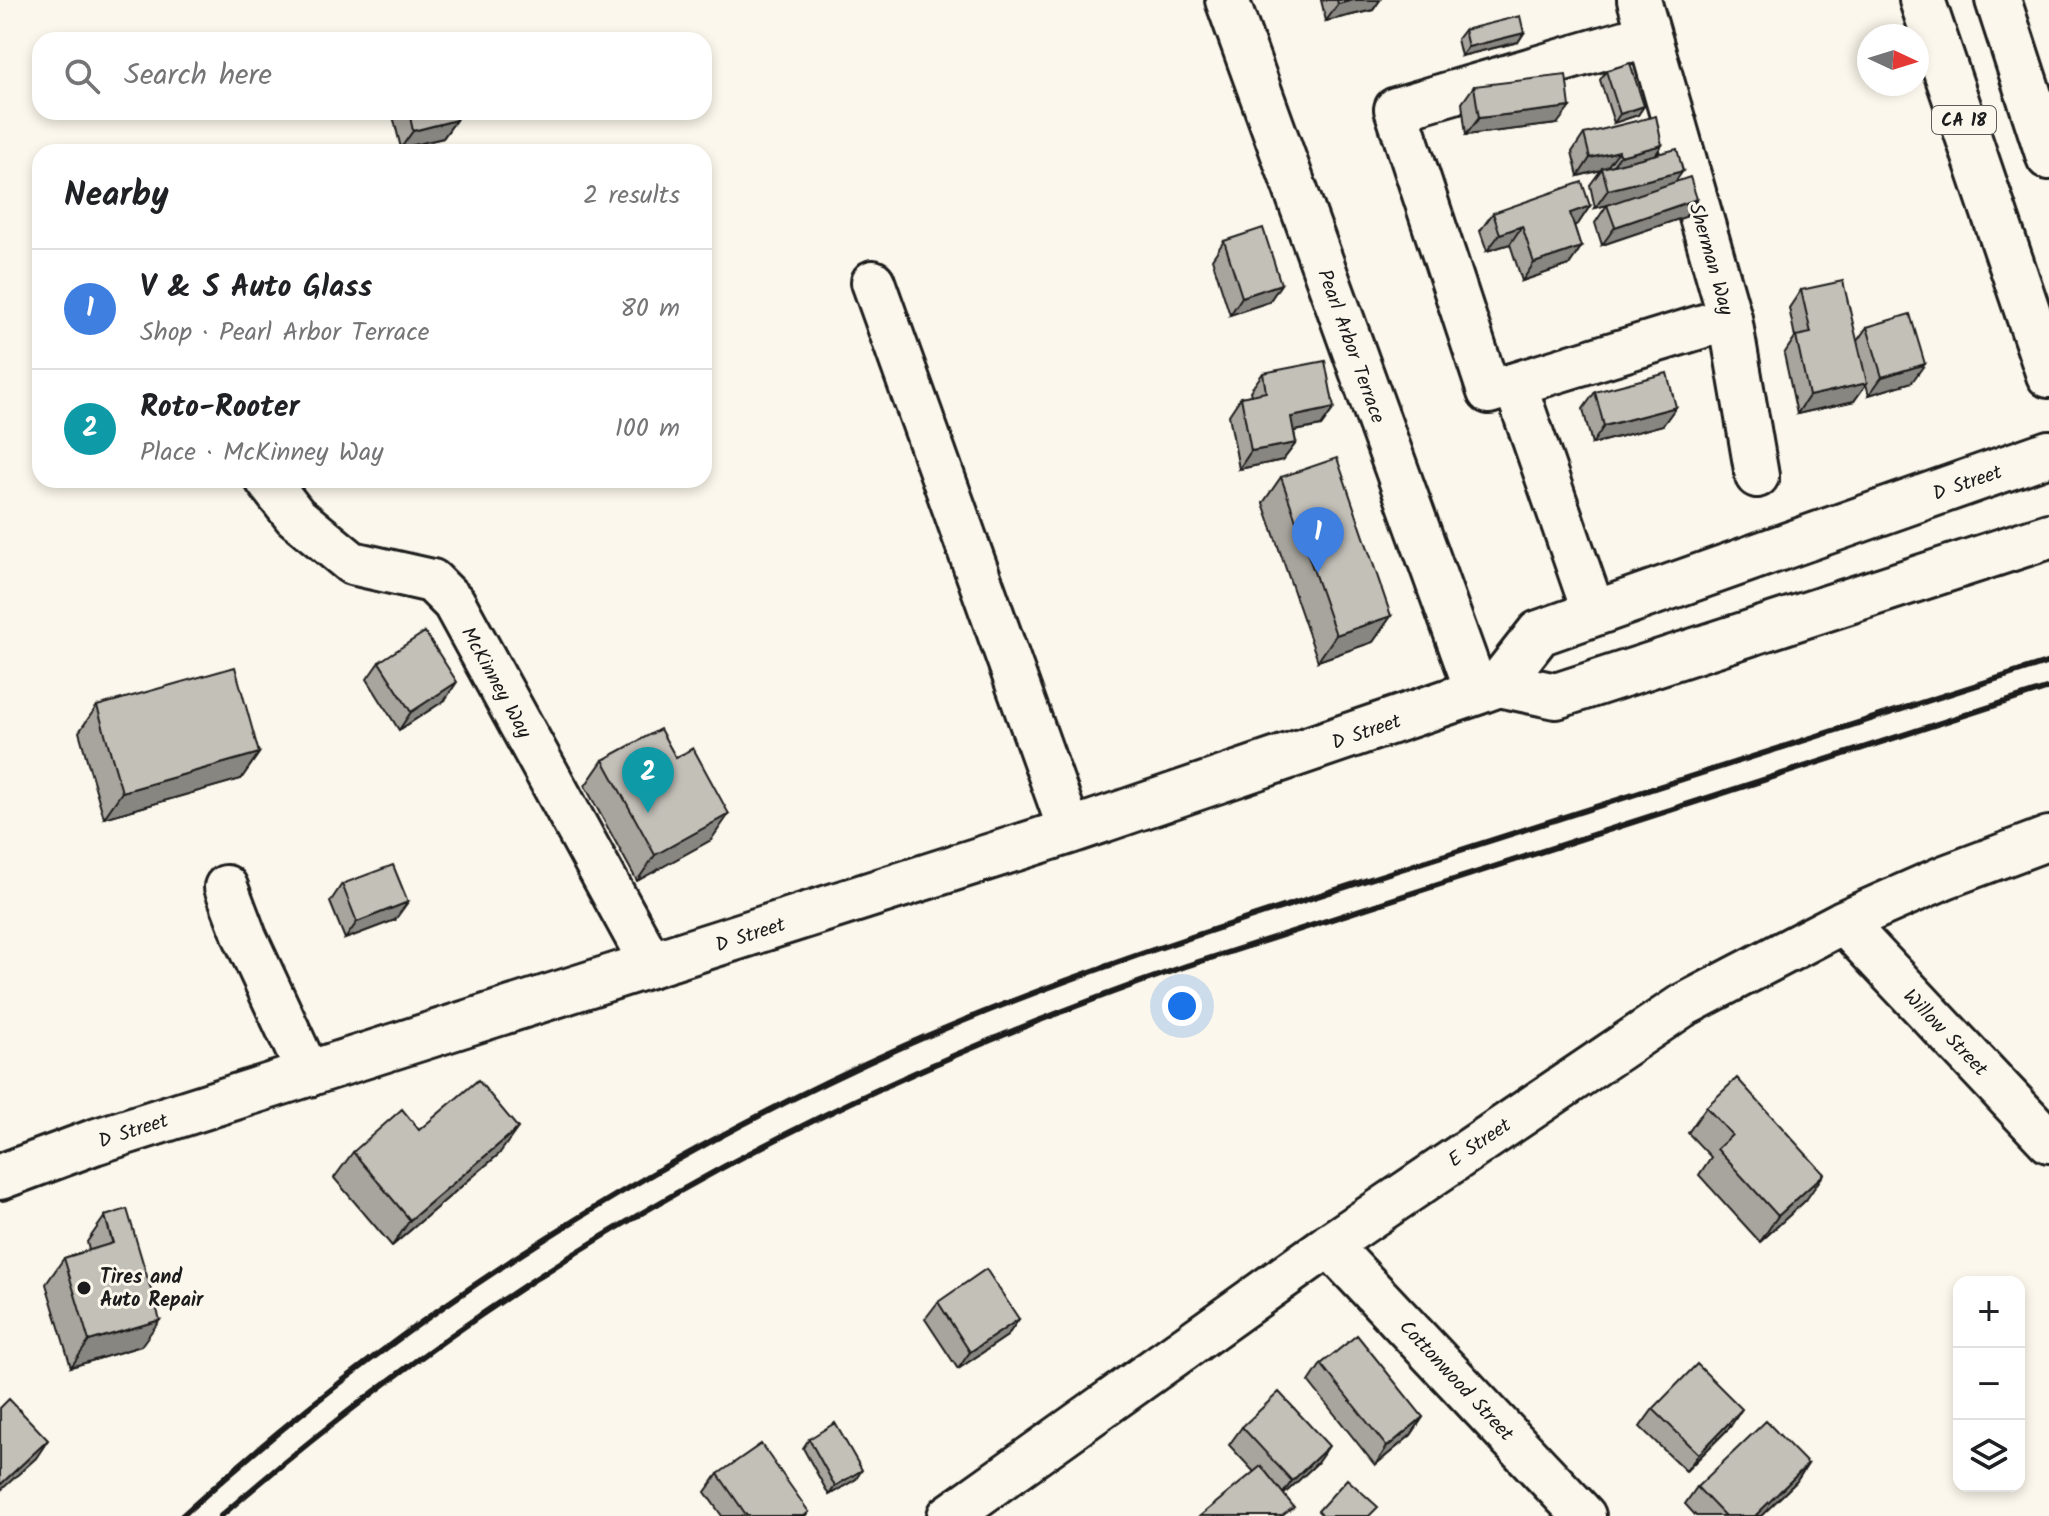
<!DOCTYPE html>
<meta charset="utf-8">
<style>
:root{--surface:#fff;--page:#f2f2f2;--text:#202124;--muted:#757577;--line:#e0e0e0;--accent:#1c1c1c}
body{margin:0;font-family:Kalam,sans-serif;background:var(--page);color:var(--text)}
.controls{position:absolute;right:24px;bottom:24px;display:grid;overflow:hidden;border-radius:16px;box-shadow:0 4px 12px #0003}
.controls button{width:72px;height:72px;display:grid;place-items:center;padding:0;border:0;border-bottom:2px solid var(--line);background:var(--surface);color:var(--text);font:40px sans-serif}
.compass{position:absolute;left:1857px;top:24px;width:72px;height:72px;border-radius:50%;background:var(--surface);box-shadow:0 4px 12px #0003;rotate:94deg}
.you{position:absolute;left:1182px;top:1006px;width:28px;height:28px;margin:-20px;border:6px solid #fff;border-radius:50%;background:#1a73e8;box-shadow:0 0 0 12px #1a73e833}
.badge{display:grid;place-items:center;width:52px;height:52px;border-radius:50%;background:var(--accent);color:#fff;font-size:26px;font-weight:700}
.pin{position:absolute;translate:-50% -66px;filter:drop-shadow(0 2px 4px #0008)}
.pin::after{content:'';position:absolute;top:42px;width:28px;height:24px;background:inherit;clip-path:polygon(0 0,100% 0,50% 100%)}
.list{margin:0;padding:0;list-style:none}
h2{display:flex;justify-content:space-between;align-items:center;height:104px;margin:0;padding:0 32px;font-size:34px}
h2 small{font-size:26px;font-weight:400;color:var(--muted)}
.list li{display:grid;grid-template-columns:52px 1fr auto;gap:24px;align-items:center;box-sizing:border-box;height:120px;padding:0 32px;border-top:2px solid var(--line)}
.list b{display:block;font-size:30px;white-space:nowrap}
.list p{margin:0;font-size:26px;white-space:nowrap;color:var(--muted)}
.list em{font-size:26px;font-style:normal;color:var(--muted)}
.icon{flex:none;width:44px;height:44px;fill:none;stroke:currentColor;stroke-width:2;stroke-linecap:round;stroke-linejoin:round}
.map{position:relative;flex:none;width:2049px;height:1516px;overflow:hidden}
.search{position:absolute;background:var(--surface);box-shadow:0 4px 12px #0003;left:32px;top:32px;width:680px;height:88px;display:flex;align-items:center;gap:20px;box-sizing:border-box;padding:0 28px;border-radius:24px;color:var(--muted);font-size:30px}
.panel{position:absolute;background:var(--surface);box-shadow:0 4px 12px #0003;left:32px;top:144px;width:680px;height:344px;border-radius:24px}
.map>svg:first-child{display:block}
.lines{fill:none;stroke-linecap:round;stroke-linejoin:round}
.minor-casing{stroke:#1c1c1c;stroke-width:48}
.major-casing{stroke:#1c1c1c;stroke-width:50}
.highway-casing{stroke:#1c1c1c;stroke-width:50}
.minor{stroke:#fbf7ec;stroke-width:42}
.major{stroke:#fbf7ec;stroke-width:44}
.highway{stroke:#fbf7ec;stroke-width:44}
.rail{stroke:#1c1c1c;stroke-width:6}
.wall{fill:#a8a59e;stroke:#1c1c1c;stroke-width:2}
.shaded-wall{fill:#888681;stroke:#1c1c1c;stroke-width:2}
.building{fill:#c3c0b8;stroke:#1c1c1c;stroke-width:2}
.poi-dot{fill:#1c1c1c;stroke:#fbf7ec;stroke-width:3}
.labels{text-anchor:middle;stroke-width:6;stroke-linejoin:round;paint-order:stroke}
.shield{fill:#fbf7ec;stroke:#5f5e5a;stroke-width:2}
.shield-label{font-size:18px;font-weight:bold;fill:#1c1c1c}
.street-label{font-size:20px;fill:#1c1c1c;stroke:#fbf7ec}
.poi-label{font-size:20px;font-weight:bold;fill:#1c1c1c;stroke:#fbf7ec;text-anchor:start}
</style>
<div class="map">
<svg width="2049" height="1516" viewBox="0 0 2049 1516">
<rect width="100%" height="100%" fill="#fbf7ec"/>
<filter id="ink" filterUnits="userSpaceOnUse"><feTurbulence type="fractalNoise" baseFrequency=".0125" numOctaves="2"/><feDisplacementMap in="SourceGraphic" scale="16" xChannelSelector="R" yChannelSelector="G"/><feConvolveMatrix kernelMatrix="1 2 1 2 8 2 1 2 1" color-interpolation-filters="sRGB"/></filter>
<g filter="url(#ink)">
<g class="lines">
<defs>
<path id="minor" d="M1227,0L1477,692
M1639,0L1730,318L1757,476
M1649,35L1396,109L1489,392L1730,318
M873,282L1070,831
M1515,385L1594,613
M267,480L295,516L352,563L432,581L454,603L652,965
M226,887L245,937L309,1075
M1843,922L2049,1141
M1329,1245L1584,1516
M949,1516L1329,1245L1682,1006L1843,922L1945,877L2049,838"/>
<path id="major" d="M1998,0L2049,157
M1499,684L1556,696L2049,536
M0,1177L94,1142L1070,831L1477,692L1499,684L1539,633L2049,453"/>
<path id="highway" d="M1922,0L2049,375"/>
</defs>
<use href="#minor" class="minor-casing"/>
<use href="#major" class="major-casing"/>
<use href="#highway" class="highway-casing"/>
<use href="#minor" class="minor"/>
<use href="#major" class="major"/>
<use href="#highway" class="highway"/>
<path class="rail" d="M182,1516C394,1322 642,1163 904,1046C1069,973 1243,920 1414,865C1626,797 1837,730 2049,662
M221,1516C514,1262 821,1092 1186,966L2049,688"/>
</g>
<path class="wall" d="M1321,0H1380L1373,10L1326,21Z
M1464,30L1524,33L1518,42L1461,56L1457,39Z
M1606,71L1644,106L1638,115L1614,123L1600,80Z
M1474,86L1557,124L1466,135L1462,103Z
M392,112H454L456,120L443,138L401,148Z
M1584,134L1662,145L1656,154L1675,182L1697,199L1685,217L1602,245L1595,223L1607,205L1610,204L1595,208L1590,185L1601,170L1578,176L1572,152Z
M1590,206L1578,224L1574,225L1581,247L1569,265L1522,281L1510,244L1487,251L1480,231L1493,213Z
M1224,241L1281,284L1269,302L1230,315L1212,259Z
M1801,290L1857,341L1867,327L1912,382L1869,395L1866,384L1854,401L1797,414L1784,354L1795,337L1789,308Z
M1263,373L1334,408L1321,426L1294,431L1296,443L1283,460L1239,469L1229,415L1241,397L1251,395L1250,391Z
M1595,392L1676,407L1663,425L1592,444L1583,409Z
M1281,477L1391,616L1373,642L1318,661L1263,503Z
M379,662L445,700L399,730L367,679Z
M97,706L259,753L241,779L104,818L79,732Z
M603,760L711,840L637,881L585,786Z
M342,884L395,920L345,939L330,902Z
M1706,1107L1806,1200L1760,1242L1699,1175L1711,1157L1688,1133Z
M419,1130L499,1154L392,1246L334,1178L353,1152Z
M105,1216L141,1346L71,1367L46,1284L64,1258L89,1250L87,1242Z
M938,1302L1019,1319L1007,1336L958,1369L925,1319Z
M1321,1364L1423,1417L1411,1435L1375,1465L1309,1382Z
M1653,1409L1730,1427L1686,1471L1640,1427Z
M1242,1427L1317,1463L1284,1494L1254,1472L1229,1445Z
M809,1439L856,1479L829,1495L803,1448Z
M1808,1464L1796,1482L1761,1516H1696L1685,1504L1697,1487Z
M718,1474L809,1512L806,1516H722L705,1492Z"/>
<path class="shaded-wall" d="M1353,0H1380L1373,10L1326,21L1338,4Z
M1524,33L1518,42L1461,56L1468,47Z
M1644,106L1638,115L1614,123L1620,114Z
M1570,107L1557,124L1466,135L1479,118Z
M456,120L443,138L401,148L413,131Z
M1662,145L1650,163L1607,173L1620,156Z
M1619,151L1606,168H1602L1601,170L1578,176L1590,158Z
M1683,171L1670,189L1595,208L1608,190Z
M1697,199L1685,217L1602,245L1615,227Z
M1590,206L1578,224L1558,231L1570,213Z
M1522,226L1510,244L1487,251L1500,234Z
M1581,247L1569,265L1522,281L1534,263Z
M1281,284L1269,302L1230,315L1242,297Z
M1925,364L1912,382L1869,395L1882,377Z
M1867,383L1854,401L1797,414L1809,396Z
M1676,407L1663,425L1592,444L1604,426Z
M1334,408L1321,426L1278,434L1291,417Z
M1296,443L1283,460L1239,469L1251,451Z
M1391,616L1373,642L1318,661L1336,635Z
M457,682L445,700L399,730L411,712Z
M259,753L241,779L104,818L122,792Z
M729,814L711,840L637,881L655,855Z
M408,902L395,920L345,939L357,922Z
M518,1128L499,1154L392,1246L410,1220Z
M1824,1174L1806,1200L1760,1242L1778,1216Z
M1019,1319L1007,1336L958,1369L970,1352Z
M160,1320L141,1346L71,1367L89,1341Z
M1742,1409L1730,1427L1686,1471L1699,1454Z
M1423,1417L1411,1435L1375,1465L1387,1447Z
M48,1440L36,1458L0,1491V1485Z
M1329,1446L1317,1463L1279,1499L1292,1481Z
M1808,1464L1796,1482L1761,1516H1755Z
M862,1470L856,1479L829,1495L835,1486Z"/>
<path class="building" d="M1337,0H1353L1338,4Z
M1520,16L1524,33L1468,47L1464,30Z
M1630,63L1644,106L1620,114L1606,71Z
M1566,75L1570,107L1479,118L1474,86Z
M409,112H454L456,120L413,131Z
M1656,116L1662,145L1620,156L1619,151L1590,158L1584,134Z
M1677,149L1683,171L1608,190L1602,168Z
M1690,177L1697,199L1615,227L1607,205Z
M1582,182L1590,206L1570,213L1581,247L1534,263L1522,226L1500,234L1493,213Z
M1263,228L1281,284L1242,297L1224,241Z
M1843,281L1867,383L1809,396L1796,336L1811,333L1801,290Z
M1910,314L1925,364L1882,377L1867,327Z
M1325,361L1334,408L1291,417L1296,443L1251,451L1241,397L1266,392L1263,373Z
M1667,373L1676,407L1604,426L1595,392Z
M1337,458L1391,616L1336,635L1281,477Z
M425,632L457,682L411,712L379,662Z
M235,667L259,753L122,792L97,706Z
M660,729L676,758L693,748L729,814L655,855L603,760Z
M393,865L408,902L357,922L342,884Z
M1737,1078L1824,1174L1778,1216L1717,1149L1732,1135L1706,1107Z
M478,1080L518,1128L410,1220L353,1152L402,1109L419,1130Z
M127,1209L160,1320L89,1341L64,1258L113,1243L105,1216Z
M986,1269L1019,1319L970,1352L938,1302Z
M1357,1335L1423,1417L1387,1447L1321,1364Z
M1697,1364L1742,1409L1699,1454L1653,1409Z
M1279,1392L1329,1446L1292,1481L1242,1427Z
M9,1399L48,1440L0,1485V1408Z
M1766,1421L1808,1464L1755,1516H1725L1697,1487Z
M835,1423L862,1470L835,1486L809,1439Z
M761,1444L809,1512L804,1516H747L718,1474Z
M1261,1466L1294,1507L1282,1516H1200Z
M1347,1479L1378,1507L1369,1516H1323L1318,1511Z"/>
</g>
<circle class="poi-dot" cx="84" cy="1288" r="8"/>
<g class="labels">
<rect class="shield" x="1932" y="106" width="64" height="28" rx="6"/>
<g class="shield-label">
<text x="1964" y="126">CA 18</text>
</g>
<g class="street-label">
<text transform="translate(1712 259) rotate(74)" y="7">Sherman Way</text>
<text transform="translate(1352 346) rotate(70)" y="7">Pearl Arbor Terrace</text>
<text transform="translate(1967 482) rotate(-19)" y="7">D Street</text>
<text transform="translate(497 682) rotate(61)" y="7">McKinney Way</text>
<text transform="translate(1366 731) rotate(-19)" y="7">D Street</text>
<text transform="translate(750 934) rotate(-18)" y="7">D Street</text>
<text transform="translate(1946 1032) rotate(46)" y="7">Willow Street</text>
<text transform="translate(133 1130) rotate(-18)" y="7">D Street</text>
<text transform="translate(1479 1142) rotate(-34)" y="7">E Street</text>
<text transform="translate(1457 1380) rotate(47)" y="7">Cottonwood Street</text>
</g>
<g class="poi-label">
<text x="100" y="1283">Tires and<tspan x="100" dy="23">Auto Repair</tspan></text>
</g>
</g>
</svg>
<div class="controls">
<button>+</button>
<button>−</button>
<button><svg class="icon" aria-label="layers" viewBox="0 0 24 24"><path d="M12 4l9 5-9 5-9-5zM3 14l9 5 9-5"/></svg></button>
</div>
<svg class="compass" viewBox="-18 -18 36 36"><path d="M0-13l5 13h-10z" fill="#e53935"/><path d="M0 13l5-13h-10z" fill="#757577"/></svg>
<div class="you"></div>
<div class="pin badge" style="left:1318px;top:573px;background:#3f7fe0">1</div>
<div class="pin badge" style="left:648px;top:813px;background:#0f9aa8">2</div>
<div class="search"><svg class="icon" aria-label="search" viewBox="0 0 24 24"><circle cx="10" cy="10" r="6"/><path d="M15 15l6 6"/></svg>Search here</div>
<section class="panel">
<h2>Nearby<small>2 results</small></h2>
<ul class="list">
<li><span class="badge" style="background:#3f7fe0">1</span><div><b>V &amp; S Auto Glass</b><p>Shop · Pearl Arbor Terrace</p></div><em>80 m</em></li>
<li><span class="badge" style="background:#0f9aa8">2</span><div><b>Roto-Rooter</b><p>Place · McKinney Way</p></div><em>100 m</em></li>
</ul>
</section>
</div>
